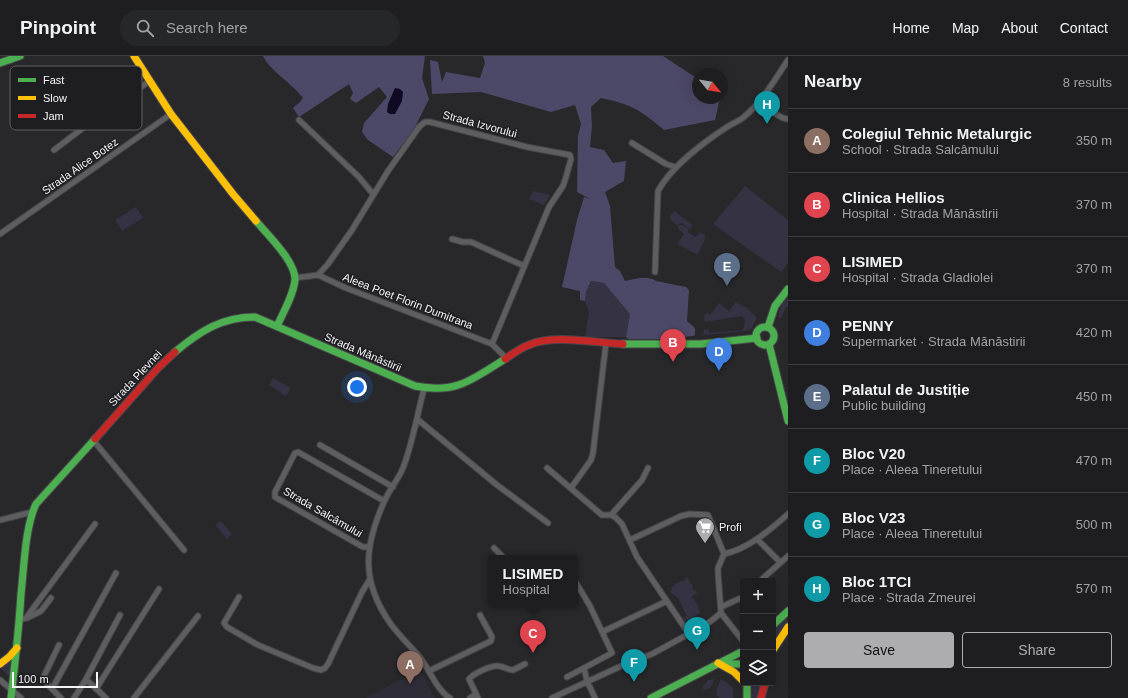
<!DOCTYPE html>
<meta charset="utf-8">
<style>
:root{--surface:#1e1e20;--page:#262729;--text:#f1f3f6;--muted:#a1a2a5;--line:#3c3c3e;--accent:#adadb0}
body{margin:0;font-family:Helvetica,sans-serif;background:var(--page);color:var(--text)}
.controls{position:absolute;right:12px;bottom:12px;display:grid;overflow:hidden;border-radius:4px;box-shadow:0 4px 16px #0002}
.controls button{width:36px;height:36px;display:grid;place-items:center;padding:0;border:0;border-bottom:1px solid var(--line);background:var(--surface);color:var(--text);font:20px sans-serif}
.compass{position:absolute;left:692px;top:12px;width:36px;height:36px;border-radius:50%;background:var(--surface);box-shadow:0 4px 16px #0002;rotate:120deg}
.scale{position:absolute;left:12px;bottom:10px;width:86px;box-sizing:border-box;padding-left:4px;border:2px solid #f4f4f7;border-top:0;font-size:11px;line-height:14px;white-space:nowrap;color:#f4f4f7;-webkit-text-stroke:3px #1e1d22;paint-order:stroke}
.you{position:absolute;left:357px;top:331px;width:14px;height:14px;margin:-10px;border:3px solid #fff;border-radius:50%;background:#1a73e8;box-shadow:0 0 0 6px #1a73e833}
.badge{display:grid;place-items:center;width:26px;height:26px;border-radius:50%;background:var(--accent);color:#fff;font-size:13px;font-weight:700}
.pin{position:absolute;translate:-50% -33px;filter:drop-shadow(0 1px 2px #0008)}
.pin::after{content:'';position:absolute;top:21px;width:14px;height:12px;background:inherit;clip-path:polygon(0 0,100% 0,50% 100%)}
.popup{position:absolute;left:488px;top:499px;width:90px;height:52px;box-sizing:border-box;display:grid;place-content:center;border-radius:4px;background:var(--surface);filter:drop-shadow(0 1px 3px #0005);font-size:13px;white-space:nowrap;color:var(--muted)}
.popup b{font-size:15px;color:var(--text)}
.popup::after{content:'';position:absolute;left:50%;top:100%;margin-left:-8px;border:8px solid transparent;border-top-color:var(--surface)}
.list{margin:0;padding:0;list-style:none}
h2{display:flex;justify-content:space-between;align-items:center;height:52px;margin:0;padding:0 16px;font-size:17px}
h2 small{font-size:13px;font-weight:400;color:var(--muted)}
.list li{display:grid;grid-template-columns:26px 1fr auto;gap:12px;align-items:center;box-sizing:border-box;height:64px;padding:0 16px;border-top:1px solid var(--line)}
.list b{display:block;font-size:15px;white-space:nowrap}
.list p{margin:0;font-size:13px;white-space:nowrap;color:var(--muted)}
.list em{font-size:13px;font-style:normal;color:var(--muted)}
.actions{display:flex;gap:8px;padding:12px 16px}
.actions a{flex:1;padding:9px 0;border:1px solid var(--accent);border-radius:4px;text-align:center;font-size:14px;color:var(--accent)}
.actions .main{background:var(--accent);color:#111}
.icon{flex:none;width:22px;height:22px;fill:none;stroke:currentColor;stroke-width:2;stroke-linecap:round;stroke-linejoin:round}
.map{position:relative;flex:none;width:788px;height:642px;overflow:hidden}
header{display:flex;align-items:center;gap:24px;box-sizing:border-box;height:56px;padding:0 20px;background:var(--surface);border-bottom:1px solid var(--line)}
header strong{font-size:19px}
nav{display:flex;gap:22px;margin-inline-start:auto;font-size:14px}
.search{width:280px;height:36px;background:var(--page);display:flex;align-items:center;gap:10px;box-sizing:border-box;padding:0 14px;border-radius:22px;color:var(--muted);font-size:15px}
main{display:flex}
aside{flex:1;background:var(--surface)}
.map>svg:first-child{display:block}
.built{fill:#2e2d37}
.green{fill:#343243}
.forest{fill:#4c4867}
.water{fill:#0f0923}
.lines{fill:none;stroke-linecap:round;stroke-linejoin:round}
.street-casing{stroke:#464649;stroke-width:7}
.fast-casing{stroke:#464649;stroke-width:9}
.slow-casing{stroke:#464649;stroke-width:9}
.jam-casing{stroke:#464649;stroke-width:9}
.street{stroke:#5e5e60;stroke-width:5}
.fast{stroke:#4caf50;stroke-width:7}
.slow{stroke:#ffc107;stroke-width:7}
.jam{stroke:#c62828;stroke-width:7}
.labels{text-anchor:middle;stroke-width:3;stroke-linejoin:round;paint-order:stroke}
.street-label{font-size:11px;fill:#f4f4f7;stroke:#1e1d22}
.poi-label{font-size:11px;fill:#f4f4f7;stroke:#1e1d22;text-anchor:start}
.key{fill:#1e1d22;stroke:#5e5e62;stroke-width:1}
.key-label{font-size:11px;fill:#f4f4f7}
</style>
<header>
<strong>Pinpoint</strong>
<div class="search"><svg class="icon" aria-label="search" viewBox="0 0 24 24"><circle cx="10" cy="10" r="6"/><path d="M15 15l6 6"/></svg>Search here</div>
<nav><a>Home</a><a>Map</a><a>About</a><a>Contact</a></nav>
</header>
<main>
<div class="map">
<svg width="788" height="642" viewBox="0 0 788 642">
<rect width="100%" height="100%" fill="#28282b"/>
<path class="built" d="M420,614L435,642H365Z"/>
<path class="green" d="M745,130L788,164V207L781,216L713,168Z
M533,135L550,139L544,149L529,143Z
M136,151L143,162L122,175L115,164Z
M674,155L693,169L690,173L682,167L676,169L669,162Z
M677,169H683L689,173L688,176L695,181L700,176L706,180L698,199L677,188L684,178L678,173Z
M591,225L604,227L630,258L626,281H585L589,255L585,245L586,236Z
M788,241V251H786L781,262H778L782,247Z
M736,246L747,252L757,262L751,273L746,275L703,279L704,274L709,273V277L743,274L745,263L742,260L705,266L704,261L705,258L708,257L710,259L719,247L729,255Z
M273,322L291,332L286,340L269,329Z
M221,465L232,478L227,483L215,469Z
M687,521L693,531L692,532L694,535L696,534L697,537L691,541L693,543H694L699,552L698,553L700,557L685,565L684,562L687,560L678,542L670,536L672,534L671,532L675,529V528L686,523L685,522Z
M783,561L788,565V569L773,590V571Z
M11,605H13L11,623L0,611Z
M715,623L710,632L705,634L702,632L708,624Z
M721,623L728,627L733,632V642H720L717,640L716,635Z
M750,627H762L758,642H750L751,634Z"/>
<path class="forest" d="M263,0H425L422,22L429,43L413,75L393,101L368,84L362,76L364,67L387,41L379,31L356,47L350,43L353,37L349,28L299,61L293,52L300,46L303,42C292,27 270,15 263,0Z
M483,0H663L698,23V42H720L715,64L664,74C641,54 630,48 601,42L591,51L592,70L590,91L604,94L613,107L626,105L624,125L605,136L610,150L615,211L620,215L625,225C635,223 647,219 656,225L686,231L689,234L687,265L695,272V279L693,280L665,283H629L626,281L630,258L604,227L591,225L586,236L585,245L580,244V235L562,231L577,164L584,141L590,143L577,136L578,80L581,68L575,49L551,56L481,36L432,38L430,4L438,6L442,26L446,16L480,22L485,7Z"/>
<path class="water" d="M395,32L400,33L403,36L402,45L395,58H390L387,56L388,48Z"/>
<g class="lines">
<defs>
<path id="street" d="M757,48L783,62L788,63
M299,64L359,121L373,138
M632,87L666,108L675,111
M54,94L112,50L150,25
M0,178L171,58
M452,183L463,186H471L524,210
M655,216L658,135C671,111 704,86 727,71C733,67 740,65 745,60C762,46 776,22 788,4
M318,219L346,232L492,288L506,302
M295,222L318,219L328,208L352,174L388,115L419,71L425,66H430L527,91L570,99L571,103L566,121L563,130L549,151L492,288
M424,333C417,359 413,386 403,412C398,424 389,434 384,446C364,491 361,525 390,567C398,578 408,588 418,599C429,611 436,634 450,642
M417,363L497,429L548,467
M93,384L184,494
M320,389L393,431
M547,412L602,459H611L615,461L622,468L637,501L689,578
M571,432L591,404L593,397L606,287
M611,459L642,424L648,412
M0,464L32,456
M757,483L780,506
M630,484L681,460L690,458L708,459L724,498
M369,491H363L275,441V436L295,397L298,396L384,445
M494,492L504,502
M724,498L718,512V517L721,557L743,585
M724,498C748,493 770,474 788,458
M760,525L788,500
M239,541L224,567L227,571L258,589L313,612L321,614L325,612L328,608L362,536L370,523
M721,551L743,541
M27,562L41,555L51,542
M19,564L26,562L95,468
M602,576L667,545
M59,589L44,620L47,628L61,642
M584,612L587,625L595,642
M429,615L491,585L492,581L480,559
M567,621L612,597L590,550L575,525
M0,624L21,642
M85,625L120,559
M52,633L116,517
M96,633L159,533
M74,642L85,625L89,626L106,642
M134,642L198,560
M470,642L476,638
M478,642L469,623C473,618 491,609 498,610C503,610 508,614 513,614L525,608
M552,642L619,611L652,598L707,568L721,557"/>
<path id="fast" d="M0,7L20,0
M256,165C267,178 296,206 295,224C293,240 284,255 277,270
M768,271L775,250L788,233
M756 280a9 9 0 1 1 18 0a9 9 0 1 1-18 0Z
M623,288H701L757,282
M769,288L788,365
M175,296C200,275 222,261 255,261L415,330C457,338 471,324 505,303
M773,569L788,555
M722,608H743
M747,627V642
M11,642C15,607 19,573 21,538C24,512 25,471 36,448L95,383
M651,642L743,595"/>
<path id="slow" d="M134,0L171,58L233,138L256,165
M773,594L788,571
M718,607L734,616L743,625
M0,608L9,601L17,592"/>
<path id="jam" d="M505,303C513,298 520,292 529,289C553,278 597,287 623,288
M95,383L158,312L175,296
M761,642L765,627"/>
</defs>
<use href="#street" class="street-casing"/>
<use href="#fast" class="fast-casing"/>
<use href="#slow" class="slow-casing"/>
<use href="#jam" class="jam-casing"/>
<use href="#street" class="street"/>
<use href="#fast" class="fast"/>
<use href="#slow" class="slow"/>
<use href="#jam" class="jam"/>
</g>
<defs>
<symbol id="supermarket-pin" viewBox="-11 -11 22 30"><path d="M0 17L-7.5 6A9.5 9.5 0 1 1 7.5 6Z" fill="#adadb0" stroke="#1e1d22"/><path d="M-6-5.5h2.5l.6 2H6L4.5 2H-2.5L-4.4-4H-6ZM-1.5 3.2a1.3 1.3 0 1 0 .1 0ZM3 3.2a1.3 1.3 0 1 0 .1 0Z" fill="#fff"/></symbol>
</defs>
<g fill-rule="evenodd">
<use href="#supermarket-pin" x="694" y="460" width="22" height="30"/>
</g>
<g class="labels">
<g class="street-label">
<text transform="translate(480 68) rotate(15)" y="4">Strada Izvorului</text>
<text transform="translate(80 110) rotate(-35)" y="4">Strada Alice Botez</text>
<text transform="translate(408 245) rotate(21)" y="4">Aleea Poet Florin Dumitrana</text>
<text transform="translate(363 296) rotate(23)" y="4">Strada Mănăstirii</text>
<text transform="translate(135 322) rotate(-47)" y="4">Strada Plevnei</text>
<text transform="translate(323 456) rotate(30)" y="4">Strada Salcâmului</text>
</g>
<g class="poi-label">
<text x="719" y="475">Profi</text>
</g>
</g>
<rect x="10" y="10" width="132" height="64" rx="6" class="key"/>
<rect x="18" y="22" width="18" height="4" fill="#4caf50"/>
<rect x="18" y="40" width="18" height="4" fill="#ffc107"/>
<rect x="18" y="58" width="18" height="4" fill="#c62828"/>
<g class="key-label">
<text x="43" y="28">Fast</text>
<text x="43" y="46">Slow</text>
<text x="43" y="64">Jam</text>
</g>
</svg>
<div class="controls">
<button>+</button>
<button>−</button>
<button><svg class="icon" aria-label="layers" viewBox="0 0 24 24"><path d="M12 4l9 5-9 5-9-5zM3 14l9 5 9-5"/></svg></button>
</div>
<svg class="compass" viewBox="-18 -18 36 36"><path d="M0-13l5 13h-10z" fill="#e53935"/><path d="M0 13l5-13h-10z" fill="#a1a2a5"/></svg>
<div class="scale">100 m</div>
<div class="you"></div>
<div class="pin badge" style="left:410px;top:628px;background:#8d6e63">A</div>
<div class="pin badge" style="left:673px;top:306px;background:#e0444e">B</div>
<div class="pin badge" style="left:533px;top:597px;background:#e0444e">C</div>
<div class="popup"><b>LISIMED</b>Hospital</div>
<div class="pin badge" style="left:719px;top:315px;background:#3f7fe0">D</div>
<div class="pin badge" style="left:727px;top:230px;background:#5c6f8a">E</div>
<div class="pin badge" style="left:634px;top:626px;background:#0f9aa8">F</div>
<div class="pin badge" style="left:697px;top:594px;background:#0f9aa8">G</div>
<div class="pin badge" style="left:767px;top:68px;background:#0f9aa8">H</div>
</div>
<aside>
<h2>Nearby<small>8 results</small></h2>
<ul class="list">
<li><span class="badge" style="background:#8d6e63">A</span><div><b>Colegiul Tehnic Metalurgic</b><p>School · Strada Salcâmului</p></div><em>350 m</em></li>
<li><span class="badge" style="background:#e0444e">B</span><div><b>Clinica Hellios</b><p>Hospital · Strada Mănăstirii</p></div><em>370 m</em></li>
<li><span class="badge" style="background:#e0444e">C</span><div><b>LISIMED</b><p>Hospital · Strada Gladiolei</p></div><em>370 m</em></li>
<li><span class="badge" style="background:#3f7fe0">D</span><div><b>PENNY</b><p>Supermarket · Strada Mănăstirii</p></div><em>420 m</em></li>
<li><span class="badge" style="background:#5c6f8a">E</span><div><b>Palatul de Justiție</b><p>Public building</p></div><em>450 m</em></li>
<li><span class="badge" style="background:#0f9aa8">F</span><div><b>Bloc V20</b><p>Place · Aleea Tineretului</p></div><em>470 m</em></li>
<li><span class="badge" style="background:#0f9aa8">G</span><div><b>Bloc V23</b><p>Place · Aleea Tineretului</p></div><em>500 m</em></li>
<li><span class="badge" style="background:#0f9aa8">H</span><div><b>Bloc 1TCI</b><p>Place · Strada Zmeurei</p></div><em>570 m</em></li>
</ul>
<div class="actions"><a class="main">Save</a><a>Share</a></div>
</aside>
</main>
